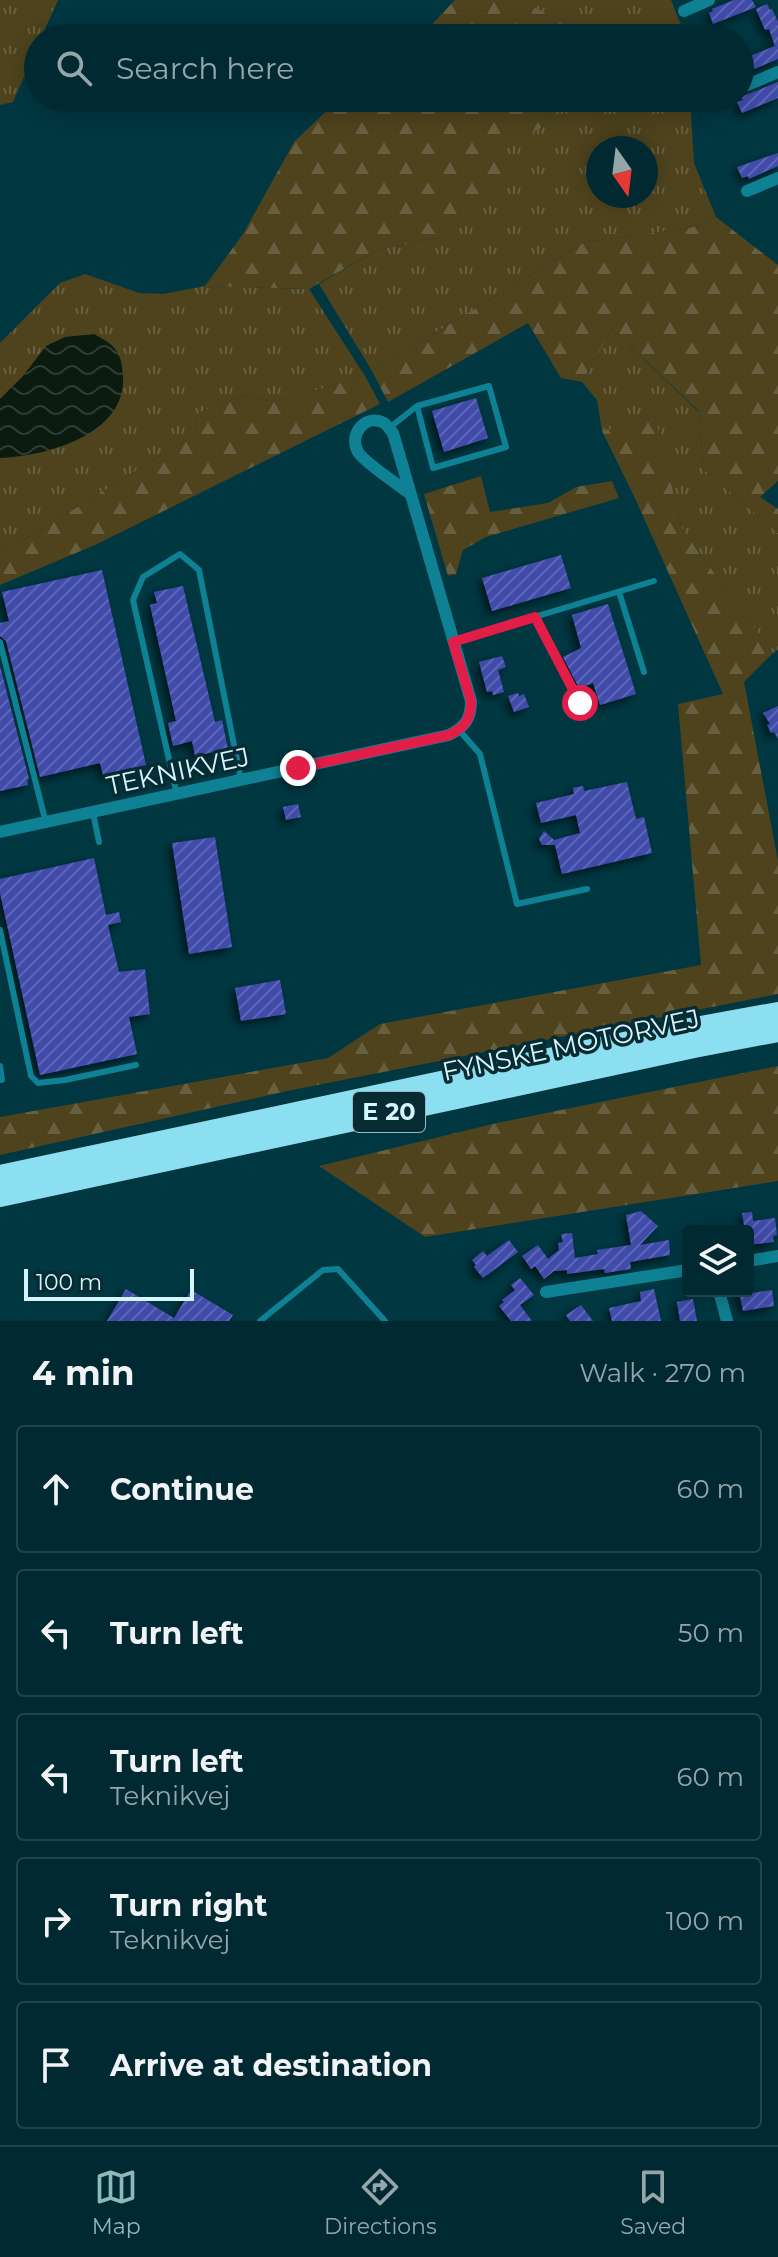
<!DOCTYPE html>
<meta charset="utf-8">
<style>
:root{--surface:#002931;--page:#0a3139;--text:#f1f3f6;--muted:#95a6ab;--line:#22454d;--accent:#8bbbb9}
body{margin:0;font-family:Montserrat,sans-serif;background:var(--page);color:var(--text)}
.controls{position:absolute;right:24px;bottom:24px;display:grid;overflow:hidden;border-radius:8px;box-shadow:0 4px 20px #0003}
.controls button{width:72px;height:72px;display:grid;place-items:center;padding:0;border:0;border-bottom:2px solid var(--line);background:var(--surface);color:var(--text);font:40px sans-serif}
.compass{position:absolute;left:586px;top:136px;width:72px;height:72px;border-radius:50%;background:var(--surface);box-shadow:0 4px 20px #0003;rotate:166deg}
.scale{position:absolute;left:24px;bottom:20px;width:170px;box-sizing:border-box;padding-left:8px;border:4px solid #d6f6fe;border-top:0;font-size:22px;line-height:28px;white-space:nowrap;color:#d6f6fe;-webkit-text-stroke:6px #072b33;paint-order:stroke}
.stop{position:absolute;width:24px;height:24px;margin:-18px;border:6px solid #e11d48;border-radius:50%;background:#fff}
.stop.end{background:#e11d48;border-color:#fff;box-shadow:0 2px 8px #0008}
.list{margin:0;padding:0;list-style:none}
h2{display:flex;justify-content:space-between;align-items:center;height:104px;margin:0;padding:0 32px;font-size:34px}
h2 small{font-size:26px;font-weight:400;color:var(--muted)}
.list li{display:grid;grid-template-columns:52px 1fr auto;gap:24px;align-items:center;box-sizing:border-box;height:128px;margin:0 16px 16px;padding:0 16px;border:2px solid var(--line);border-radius:8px}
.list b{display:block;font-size:30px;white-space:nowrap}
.list p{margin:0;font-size:26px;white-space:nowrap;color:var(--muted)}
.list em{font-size:26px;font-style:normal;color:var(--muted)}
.icon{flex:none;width:44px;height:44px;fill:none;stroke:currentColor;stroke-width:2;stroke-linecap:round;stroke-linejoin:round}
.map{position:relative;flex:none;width:778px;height:1321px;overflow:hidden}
.search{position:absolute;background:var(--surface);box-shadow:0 4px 20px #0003;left:24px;right:24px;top:24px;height:88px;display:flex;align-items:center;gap:20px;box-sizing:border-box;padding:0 28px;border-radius:44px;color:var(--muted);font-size:30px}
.sheet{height:824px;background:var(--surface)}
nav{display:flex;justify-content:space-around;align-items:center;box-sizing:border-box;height:112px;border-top:2px solid var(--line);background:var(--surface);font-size:22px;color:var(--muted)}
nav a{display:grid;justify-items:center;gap:4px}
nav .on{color:var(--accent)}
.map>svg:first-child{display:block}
.grass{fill:url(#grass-tufts);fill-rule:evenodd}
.forest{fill:url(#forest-firs)}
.water{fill:url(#water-waves)}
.building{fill:url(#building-hatch);filter:url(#shadow)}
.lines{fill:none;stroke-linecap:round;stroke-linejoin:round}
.lane{stroke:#0f8194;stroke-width:6}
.street{stroke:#0f8194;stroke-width:12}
.highway{stroke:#8cdef1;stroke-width:22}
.route{stroke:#e11d48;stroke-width:10}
.labels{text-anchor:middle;stroke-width:7;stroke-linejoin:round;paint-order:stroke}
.shield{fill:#072b33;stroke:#98b9c1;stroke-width:2}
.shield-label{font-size:24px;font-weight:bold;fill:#d6f6fe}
.street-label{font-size:26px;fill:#d6f6fe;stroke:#072b33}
</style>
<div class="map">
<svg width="778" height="1321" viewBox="0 0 778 1321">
<defs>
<pattern id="grass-tufts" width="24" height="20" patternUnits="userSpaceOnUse" patternTransform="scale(2)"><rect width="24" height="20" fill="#4e431d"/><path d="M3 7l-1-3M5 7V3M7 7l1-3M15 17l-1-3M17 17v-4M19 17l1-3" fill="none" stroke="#675f3f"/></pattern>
<pattern id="forest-firs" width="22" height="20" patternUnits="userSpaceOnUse" patternTransform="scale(2)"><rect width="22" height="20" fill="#4e431d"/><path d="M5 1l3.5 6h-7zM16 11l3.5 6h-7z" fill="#675f3f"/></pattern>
<pattern id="water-waves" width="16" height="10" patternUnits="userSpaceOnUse" patternTransform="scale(2)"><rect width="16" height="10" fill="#0b1b10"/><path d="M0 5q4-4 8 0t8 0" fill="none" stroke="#2e3d34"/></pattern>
<pattern id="building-hatch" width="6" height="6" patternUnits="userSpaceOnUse" patternTransform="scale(2)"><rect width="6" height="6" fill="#414caa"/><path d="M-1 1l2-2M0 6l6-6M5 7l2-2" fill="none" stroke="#5c66b7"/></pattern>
<filter id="shadow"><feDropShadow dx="-4" dy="4" stdDeviation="4" flood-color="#0009"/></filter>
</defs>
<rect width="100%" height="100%" fill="#003741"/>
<path class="grass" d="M0,0H58L41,38H38V45L13,102L0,105Z
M517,0H671L686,38H591L593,33Z
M558,98H690L694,163L716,217L690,228L585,242L372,371L319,284L377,250L436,238L505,141L540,129ZM598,148H646V196H598Z
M85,274L139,293L163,294L205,286L309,289L365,376L274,402L245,395L198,413L194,435L21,542L0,547V343L60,283Z
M612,329L699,412L703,469L778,533V650L773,653L682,529L655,417L602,431L597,400L582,382Z"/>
<path class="forest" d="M455,0H517L594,33L591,38H419Z
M340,98H558L540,129L505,142V194L436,238L377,250L309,289L205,286L243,234L294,142Z
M716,217L778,265V481L760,497L778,509V533L703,469L699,411L612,329L582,382L561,378L528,323L388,402L372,371L585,242L690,228Z
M365,376L380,404L95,545L0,585V547L21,542L194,435L198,413L245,395L274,402Z
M655,416L682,529L773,653L744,682L778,861V994L292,1090L0,1155V1117L328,1058L380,1024L701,965L678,704L723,694L633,494L602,431Z
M481,476L490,512L548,503L576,487L612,481L619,498L486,537L463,550L456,574L448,576L424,494Z
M778,1066V1181L425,1237L319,1166L497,1123Z"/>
<path class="water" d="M94,334C115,345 122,352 123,377C126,435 46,456 0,458V399L23,376L46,346L65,337Z"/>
<path class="building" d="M734,0H752L756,7L713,24L709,13L713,11L712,9Z
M767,4L770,10L772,9L778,22V59L740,75V60L775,46L769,29L765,30L756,9Z
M778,82V98L742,113L737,102L743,100L741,97Z
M778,153V166L751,178L749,179L748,176L742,178L737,167Z
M476,398L488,438L444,452L432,411Z
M561,555L571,588L492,611L482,578Z
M102,570L146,765L103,775L100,763L40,777L6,641L0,636V623L9,621L2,592Z
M183,586L215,722L222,720L228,749L195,756L192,741L173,746L168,723L176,721L150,605L157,603L154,592Z
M608,604L636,694L600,705L593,683L579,688L563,657L581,648L572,615Z
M502,656L506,667L498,670L504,692L493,695L492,691L487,692L479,662Z
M0,666L29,779L27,780L28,785L0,791Z
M518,693L519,696L524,694L529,707L514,712L508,696Z
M778,706V739L774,732L771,733L767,725L770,724L763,713Z
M627,782L636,819L644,817L652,853L562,874L555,845H542L539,839L544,831L554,840L580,833L576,815L541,823L536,803L574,794L573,788L583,786L584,791Z
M298,804L301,817L286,820L283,807Z
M215,837L232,947L189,954L172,843Z
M94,858L106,915L119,912L121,922L108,925L119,972L145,969L150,1014L129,1017L137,1054L40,1075L0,893V879Z
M280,980L286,1014L241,1021L235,988Z
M641,1211L658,1226L640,1245L669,1240L670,1255L630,1262L631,1269L605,1273L604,1269L567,1274V1270L554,1271L544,1279L535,1266L531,1269L522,1256L538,1245L548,1259L559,1250L558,1243L563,1242L561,1234L572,1233L575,1258L598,1254L597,1250L631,1245L626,1215Z
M752,1212L753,1221L775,1218L777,1235L773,1236L774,1242L748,1245V1231H745L742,1213Z
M509,1240L518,1252L483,1278L474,1267L476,1265L472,1260L483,1251L487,1256Z
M520,1278L534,1295L520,1305L532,1321H511L499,1306L504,1302L502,1300L515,1290L511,1285Z
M126,1289L174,1318L191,1290L233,1315L229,1321H107Z
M654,1289L661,1321H612L609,1308L641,1301L640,1292Z
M772,1290L774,1306L743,1311L739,1291H751V1293Z
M693,1299L697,1321H680L677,1302Z
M581,1305L593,1321H570L566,1315Z"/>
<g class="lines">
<path class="lane" d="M389,428L417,406L489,386L506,447L433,468L417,406
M619,592L644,672
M535,617L580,703
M454,641L654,581
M0,642L46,823
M459,730L480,754L517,904L587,889
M177,795L133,600L143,577L180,554L199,570L241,780
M93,813L99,842
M0,930L31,1076L38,1083L65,1080L136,1065
M0,1066L2,1080
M260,1321L323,1270L338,1269L385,1321"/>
<path class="street" d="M684,11L709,0
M740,88L778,72
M717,98H718
M747,191L778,178
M0,832L449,735C465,727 471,719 471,701L393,433C392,432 386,424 384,423C366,413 348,434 358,452C364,462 397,484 409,493
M748,1261L778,1256
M719,1291L727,1321
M546,1292L688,1270"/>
<path class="highway" d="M0,1176L690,1029L778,1013
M0,1196L694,1047L778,1031"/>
</g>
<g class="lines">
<path class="route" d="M298,768L449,735C465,727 471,719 471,701L453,642L535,617L580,703"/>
</g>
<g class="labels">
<rect class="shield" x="353" y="1092" width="72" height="40" rx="6"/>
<g class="shield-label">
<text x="389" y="1120">E 20</text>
</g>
<g class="street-label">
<text transform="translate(178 771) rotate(-12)" y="9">TEKNIKVEJ</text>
<text transform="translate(571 1045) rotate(-12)" y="9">FYNSKE MOTORVEJ</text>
</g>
</g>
</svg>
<div class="controls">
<button><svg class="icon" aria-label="layers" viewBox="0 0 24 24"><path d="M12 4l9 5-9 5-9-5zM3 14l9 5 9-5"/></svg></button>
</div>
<svg class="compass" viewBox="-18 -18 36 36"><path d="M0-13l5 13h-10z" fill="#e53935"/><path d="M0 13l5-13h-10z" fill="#95a6ab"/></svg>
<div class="scale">100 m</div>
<div class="stop" style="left:580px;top:703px"></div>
<div class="stop end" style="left:298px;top:768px"></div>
<div class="search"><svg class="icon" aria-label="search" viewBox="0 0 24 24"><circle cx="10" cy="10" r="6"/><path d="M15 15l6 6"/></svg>Search here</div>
</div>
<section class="sheet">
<h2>4 min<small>Walk · 270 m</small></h2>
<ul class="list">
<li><svg class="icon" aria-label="ahead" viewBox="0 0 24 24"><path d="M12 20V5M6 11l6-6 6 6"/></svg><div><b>Continue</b></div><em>60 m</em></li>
<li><svg class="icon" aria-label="left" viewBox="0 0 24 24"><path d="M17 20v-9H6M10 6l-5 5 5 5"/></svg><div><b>Turn left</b></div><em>50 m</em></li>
<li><svg class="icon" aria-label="left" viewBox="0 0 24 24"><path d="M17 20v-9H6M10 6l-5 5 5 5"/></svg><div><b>Turn left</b><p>Teknikvej</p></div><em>60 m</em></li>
<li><svg class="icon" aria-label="right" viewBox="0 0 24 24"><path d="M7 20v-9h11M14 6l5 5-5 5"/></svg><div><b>Turn right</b><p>Teknikvej</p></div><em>100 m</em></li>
<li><svg class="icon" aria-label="arrive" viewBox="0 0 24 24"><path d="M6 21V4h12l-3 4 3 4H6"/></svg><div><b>Arrive at destination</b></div></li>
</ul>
</section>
<nav>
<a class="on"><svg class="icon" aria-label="map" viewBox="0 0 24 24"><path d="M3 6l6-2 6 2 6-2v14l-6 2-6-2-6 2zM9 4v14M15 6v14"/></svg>Map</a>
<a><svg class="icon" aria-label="directions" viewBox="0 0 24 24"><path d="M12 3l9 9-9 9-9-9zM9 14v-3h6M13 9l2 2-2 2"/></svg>Directions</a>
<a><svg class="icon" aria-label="saved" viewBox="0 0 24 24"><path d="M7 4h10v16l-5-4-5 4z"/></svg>Saved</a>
</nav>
